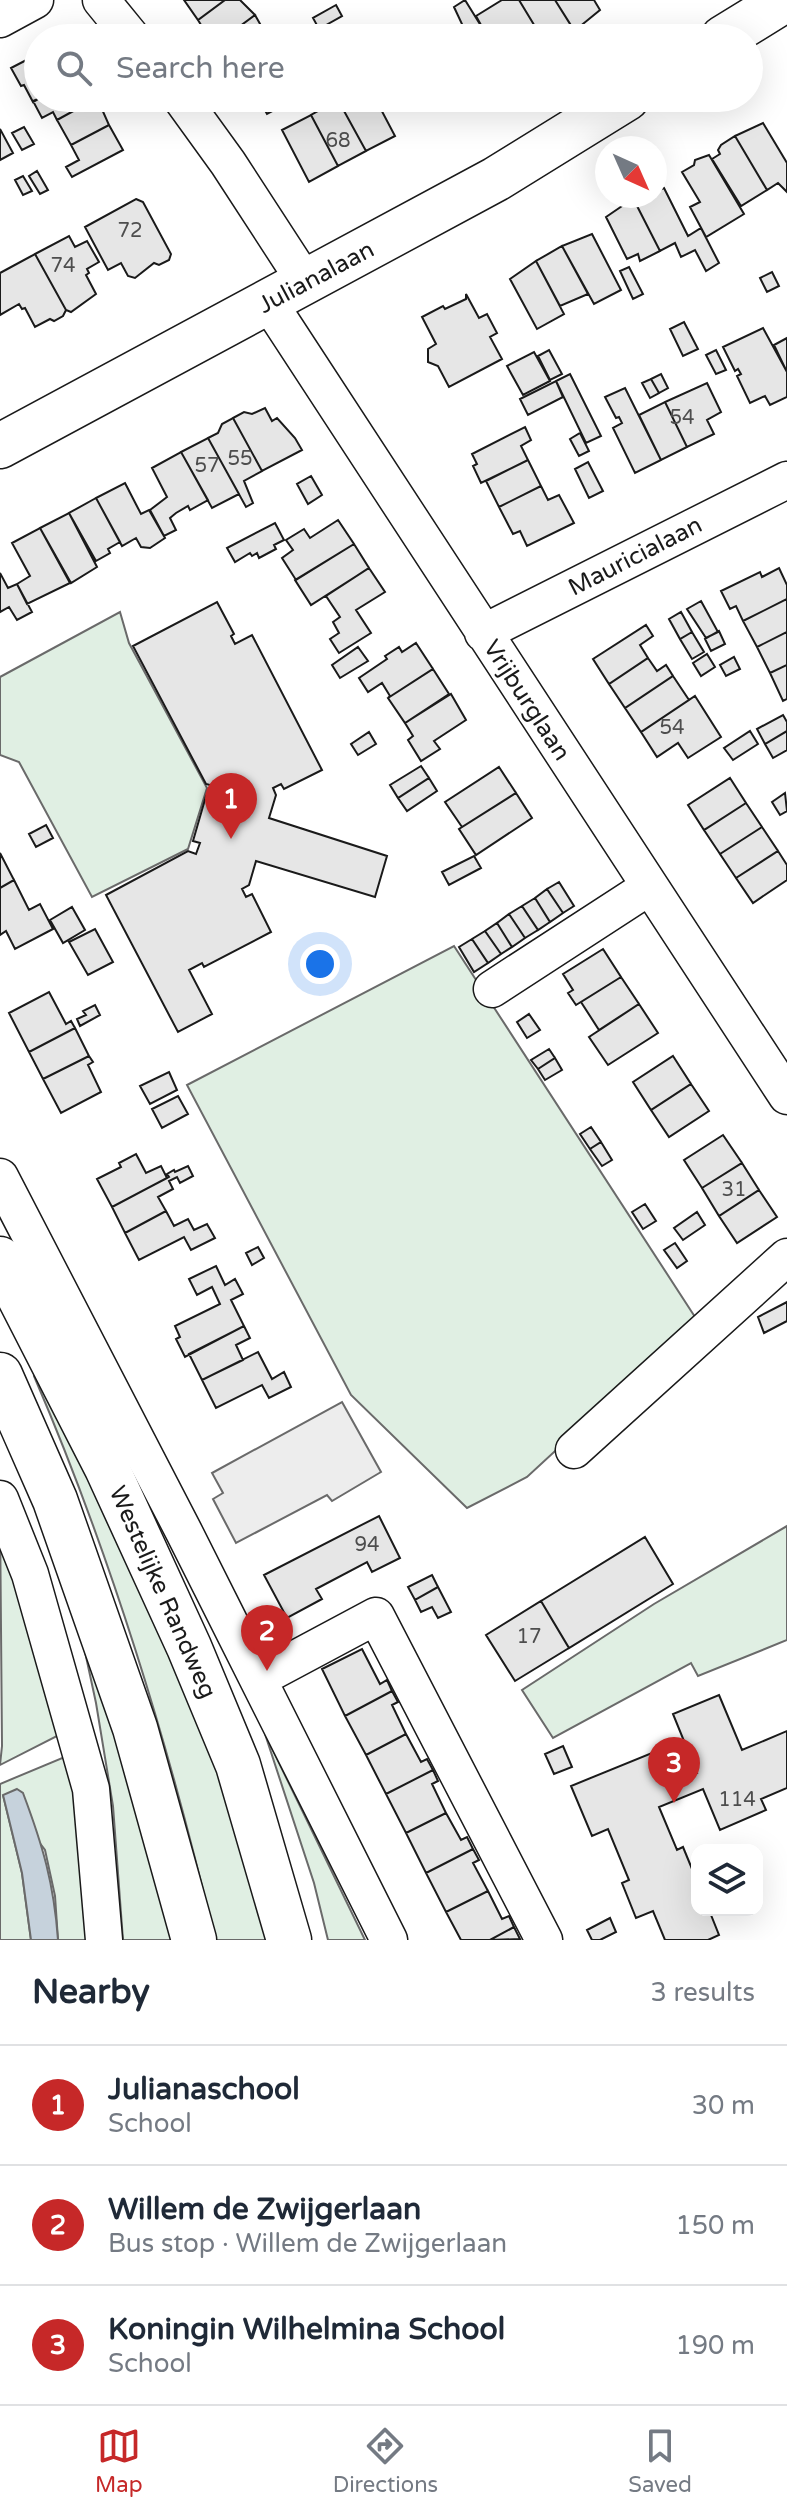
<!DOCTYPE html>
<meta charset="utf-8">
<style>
:root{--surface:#fff;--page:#f6f6f7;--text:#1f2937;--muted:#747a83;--line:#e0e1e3;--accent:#c62828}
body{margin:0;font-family:"Varela Round",sans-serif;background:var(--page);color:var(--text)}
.controls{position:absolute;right:24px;bottom:24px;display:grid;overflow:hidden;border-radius:16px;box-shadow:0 8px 32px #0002}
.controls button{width:72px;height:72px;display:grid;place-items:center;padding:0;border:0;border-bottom:2px solid var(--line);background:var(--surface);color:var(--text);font:40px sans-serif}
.compass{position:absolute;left:595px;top:136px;width:72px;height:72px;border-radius:50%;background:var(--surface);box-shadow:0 8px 32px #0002;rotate:135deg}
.you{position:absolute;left:320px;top:964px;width:28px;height:28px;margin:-20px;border:6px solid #fff;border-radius:50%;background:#1a73e8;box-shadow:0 0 0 12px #1a73e833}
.badge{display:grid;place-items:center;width:52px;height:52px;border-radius:50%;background:var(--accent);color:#fff;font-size:26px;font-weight:700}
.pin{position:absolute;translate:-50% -66px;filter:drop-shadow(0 2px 4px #0008)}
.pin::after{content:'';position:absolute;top:42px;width:28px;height:24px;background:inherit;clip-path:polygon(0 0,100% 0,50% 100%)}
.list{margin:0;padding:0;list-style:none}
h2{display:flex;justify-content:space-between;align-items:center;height:104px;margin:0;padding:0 32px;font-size:34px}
h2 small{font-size:26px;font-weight:400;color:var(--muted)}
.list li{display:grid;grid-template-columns:52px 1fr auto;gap:24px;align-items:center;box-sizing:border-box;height:120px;padding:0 32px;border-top:2px solid var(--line)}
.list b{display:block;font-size:30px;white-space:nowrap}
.list p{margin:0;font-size:26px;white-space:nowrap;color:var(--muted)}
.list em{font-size:26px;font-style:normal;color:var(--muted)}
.icon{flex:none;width:44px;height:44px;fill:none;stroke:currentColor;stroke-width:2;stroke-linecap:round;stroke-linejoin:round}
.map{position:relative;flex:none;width:787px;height:1940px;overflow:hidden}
.search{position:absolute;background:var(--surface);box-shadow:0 8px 32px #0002;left:24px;right:24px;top:24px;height:88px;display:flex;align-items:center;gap:20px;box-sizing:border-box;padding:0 28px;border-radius:44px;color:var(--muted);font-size:30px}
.sheet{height:464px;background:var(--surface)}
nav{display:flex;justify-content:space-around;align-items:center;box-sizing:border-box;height:112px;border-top:2px solid var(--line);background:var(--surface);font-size:22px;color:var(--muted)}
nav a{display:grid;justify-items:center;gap:4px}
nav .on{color:var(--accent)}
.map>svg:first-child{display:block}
.green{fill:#e0efe3;stroke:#6a6a6a;stroke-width:2}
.parking{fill:#ededed;stroke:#6a6a6a;stroke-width:2}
.water{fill:#c6d2dc;stroke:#6a6a6a;stroke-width:2}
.building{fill:#e6e6e6;stroke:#1a1a1a;stroke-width:2}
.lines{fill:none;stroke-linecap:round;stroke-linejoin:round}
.minor-casing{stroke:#1a1a1a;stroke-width:39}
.major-casing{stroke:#1a1a1a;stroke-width:47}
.minor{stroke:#fff;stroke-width:36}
.major{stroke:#fff;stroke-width:44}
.labels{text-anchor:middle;stroke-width:6;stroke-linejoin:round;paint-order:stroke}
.number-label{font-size:20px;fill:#4d4d4d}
.street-label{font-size:24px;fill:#1a1a1a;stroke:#fff}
</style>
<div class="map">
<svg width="787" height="1940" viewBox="0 0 787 1940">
<rect width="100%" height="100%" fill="#fff"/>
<path class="green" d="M120,612L129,643L207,788L188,849L92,897L19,762L0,755V677Z
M454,946L697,1320L527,1477L467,1508L351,1395L187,1085Z
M38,1373L179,1671L217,1765L273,1940H215C170,1748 112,1558 34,1376Z
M0,1512L63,1733L0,1765L2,1746Z
M787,1526V1640L698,1676L691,1663L553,1738L522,1690L654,1604Z
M76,1610L144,1817L175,1940H123L113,1806L96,1703Z
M265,1734L365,1940H328L314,1883Z
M67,1756L75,1776L92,1940H58L55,1896L45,1850L3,1795L22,1873L31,1940H0V1784Z"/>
<path class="parking" d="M342,1402L381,1472L332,1501L327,1495L236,1543L213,1499L223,1493L212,1473Z"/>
<path class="water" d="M17,1789L23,1793C43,1846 54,1884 58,1940H31L22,1873L3,1795Z"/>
<path class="building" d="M184,0H225L198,20Z
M225,0H240L255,15L224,38H209L198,20Z
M465,0L486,34L479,38H439L462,24L454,7Z
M502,0H519L542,38H503L496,28L486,34L476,16Z
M519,0H555L572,27L570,33L561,38H554L552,34L542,38Z
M555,0H594L600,10L578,28L572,27Z
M336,5L342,16L319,29L313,18Z
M255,15L268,38H224Z
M38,54V98H40L33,102L24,85L21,86L11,68Z
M40,98H97L57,120L53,112L42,118L33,101Z
M97,98L109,125L71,145L57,120Z
M265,98H297L267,114L260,101Z
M343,98H375L395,136L366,151L338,100Z
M407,98H434L415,110Z
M435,98H462L442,110Z
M338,100L366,151L338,166L311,115Z
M311,115L338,166L309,182L282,130Z
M763,123L787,163V192L778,183L767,190L735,136Z
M109,125L123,150L72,177L66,167L79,160L71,145Z
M24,127L34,144L22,150L12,133Z
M0,129L13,153L0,160Z
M735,136L767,190L741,206L712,159L720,154L718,150L721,145Z
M709,155L744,214L706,237L690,207L700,202L682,172L694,165L695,160Z
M37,171L48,190L40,194L29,176Z
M23,176L32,191L23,195L15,180Z
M664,188L688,236L701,228L719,263L706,271L695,250L681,257L675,243L660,251L635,202L639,196H655V192Z
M136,199L143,202L171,254L169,260L159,265L154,263L135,278L128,276L121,263L108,270L85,227Z
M628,202H635L660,251L640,261L638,254L627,259L606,217Z
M592,234L621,290L594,304L562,246Z
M69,236L75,247L87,241L99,262L87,269L89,273L86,275L96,294L71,312L66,310L35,254Z
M562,246L588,294L560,306L536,261Z
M35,254L66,310L63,316L54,321L50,319L35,327L25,308L22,309L19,304L0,315V273Z
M536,261L564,314L537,329L510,279Z
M629,267L643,294L633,299L620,271Z
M772,272L779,286L767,292L760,278Z
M466,294L479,318L487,314L497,333L490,337L502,359L449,387L438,366L428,362V349L436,344L422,317L443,306L445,309L466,299Z
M684,322L698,349L683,356L670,329Z
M763,328L787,372V397L770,405L765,396L750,403L737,376L741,374L738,369L735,371L723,347Z
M787,338V372L774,345Z
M549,350L562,374L550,380L538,356Z
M716,350L726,370L716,374L706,355Z
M534,352L550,381L523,395L507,366Z
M570,374L601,436L586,443L556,381Z
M661,374L668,388L659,393L651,379Z
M651,379L659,393L650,398L642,383Z
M556,381L563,397L528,415L520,399Z
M707,383L721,412L707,420L714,434L687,447L665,402Z
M625,388L661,460L635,473L613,428L622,423L619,417L616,418L605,397Z
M665,402L687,447L661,460L639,415Z
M265,408L272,421L277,418L295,438L302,450L262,471L233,418L244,412L252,414Z
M233,418L262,471L244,481L253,503L246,507L208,438L218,433L222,424Z
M525,427L531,440L521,446L528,460L481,483L473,466L477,464L472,454Z
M580,433L589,451L579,456L570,439Z
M208,438L239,494L212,508L181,452Z
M181,452L208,500L190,510L188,506L176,513L170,518L176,530L164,536L150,510L167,497L152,468Z
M528,460L541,486L499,507L486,481Z
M588,462L603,491L589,498L575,469Z
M311,476L322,495L308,504L297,484Z
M125,483L141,514L149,510L165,538L150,548L141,547L136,538L122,546L96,498Z
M541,486L548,500L559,495L574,523L527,546L520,531L513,534L499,507Z
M96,498L120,542L108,549L110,553L96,561L69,513Z
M69,513L97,567L71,583L40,528Z
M338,520L354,544L296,580L282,558L293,550L286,540L304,529L310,538Z
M275,523L284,540L274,545L276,549L259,558L257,553L252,556L250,553L235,562L227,548Z
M40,528L70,583L27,604L17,584L30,576L12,543Z
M354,544L369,568L311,605L295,580Z
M369,568L385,592L356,610L371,633L339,653L330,639L339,633L333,622L340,617L326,596Z
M779,568L787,585V599L743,621L736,606L730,609L721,591L760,572L762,577Z
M0,573L8,588L17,584L32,612L17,620L9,607L0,612Z
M787,599V632L757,647L743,621Z
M701,601L718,632L706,638L687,609Z
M217,602L234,634L231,636L235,644L252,635L322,770L284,789L281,784L273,788L276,795L269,818L387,856L375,897L256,861L249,885L242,889L246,897L252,894L271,932L204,967L202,963L189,970L212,1014L178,1032L106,895L188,851L196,854L200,843L193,841L206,796L213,799L217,787L206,784L133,646Z
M681,612L692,632L680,639L669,619Z
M646,625L653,636L640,645L648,658L609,684L593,659Z
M719,631L725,644L711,651L705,639Z
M692,632L704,652L692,659L680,639Z
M787,632V665L770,673L757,647Z
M416,643L433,669L388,698L390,696L382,683L368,692L359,678L387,659L385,656L399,647L402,652Z
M358,647L368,661L340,678L332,665Z
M707,654L715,667L701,676L693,663Z
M734,657L740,669L726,676L720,665Z
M648,658L657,671L666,665L673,676L625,708L609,684Z
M787,665V699L783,701L770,673Z
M433,669L449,694L405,723L388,698Z
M673,676L689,700L641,732L625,708Z
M451,694L466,720L434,741L440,749L421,761L408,740L413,736L405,723Z
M695,696L721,737L688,758L678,743L657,757L641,732Z
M783,715L787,722V731L765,744L757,729Z
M750,731L758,744L733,760L724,748Z
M787,731V750L773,758L765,744Z
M369,732L376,744L358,755L351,744Z
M421,766L429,778L398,798L390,785Z
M499,767L516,793L462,827L445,802Z
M429,778L437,791L407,811L398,798Z
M730,778L746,803L704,830L688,805Z
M516,793L532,818L476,855L459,829Z
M785,793L787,811L780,815L772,802Z
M746,803L762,827L720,854L704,830Z
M46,825L53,838L36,847L29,834Z
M762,827L778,851L736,878L720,854Z
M778,851L787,865V880L753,903L736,878Z
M0,853L14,880L0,888Z
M474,856L481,868L449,885L442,872Z
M14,880L29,910L40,904L53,929L15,949L6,931L0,935V888Z
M559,882L574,906L563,913L547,889Z
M547,889L563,913L550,922L535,898Z
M535,898L550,922L538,930L522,906Z
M522,906L538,930L525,938L509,914Z
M72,907L85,930L63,943L50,920Z
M509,914L525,938L512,947L497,923Z
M497,923L512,947L501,954L485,931Z
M95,929L113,962L88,975L69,942Z
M485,931L501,954L488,963L472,939Z
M472,939L488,963L474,972L459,947Z
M603,949L621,977L576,1005L568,993L573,990L563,974Z
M621,977L639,1004L599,1030L581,1002Z
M49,992L66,1024L71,1021L75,1028L29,1052L9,1013Z
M639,1004L658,1033L608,1065L589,1037Z
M95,1005L100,1015L80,1026L77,1019L86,1015L83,1011Z
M529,1014L540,1030L527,1038L517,1022Z
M75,1028L89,1056L43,1079L29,1052Z
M549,1049L555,1058L538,1069L531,1060Z
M89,1056L93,1062L88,1065L101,1092L61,1113L43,1079Z
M673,1056L691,1084L651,1110L633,1082Z
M555,1058L562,1070L545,1080L538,1069Z
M169,1072L177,1090L150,1104L140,1086Z
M691,1084L709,1111L669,1137L651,1110Z
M178,1096L188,1114L162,1128L152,1109Z
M591,1127L601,1142L590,1149L580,1134Z
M723,1135L742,1163L702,1188L684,1160Z
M601,1142L612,1160L602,1166L590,1149Z
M136,1154L146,1173L161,1166L167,1178L112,1207L97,1179L121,1167L119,1163Z
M742,1163L759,1190L719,1216L702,1188Z
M188,1166L193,1176L180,1183L177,1177L169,1181L173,1189L158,1197L166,1211L125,1233L112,1207L169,1177L167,1174L174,1170L175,1172Z
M759,1190L777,1217L737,1243L719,1216Z
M645,1204L656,1221L643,1229L632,1212Z
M166,1211L174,1226L188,1219L194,1230L207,1224L215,1238L191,1250L184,1237L139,1260L125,1233Z
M697,1212L705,1225L683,1240L674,1228Z
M675,1243L687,1261L677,1268L664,1250Z
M258,1247L264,1258L252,1265L246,1253Z
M216,1266L225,1285L235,1279L243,1294L231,1300L244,1326L185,1357L176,1339L180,1337L175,1326L220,1304L212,1287L197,1295L189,1279Z
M787,1302V1321L764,1333L758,1317Z
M244,1326L250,1338L236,1345L243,1360L202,1380L189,1354Z
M258,1352L272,1379L284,1372L291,1387L269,1398L262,1385L216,1408L202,1380Z
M379,1516L400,1558L372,1572L367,1562L316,1589L322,1599L287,1618L264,1575Z
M645,1537L673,1584L569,1648L541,1601Z
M432,1575L438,1587L415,1600L408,1587Z
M438,1587L451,1612L438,1618L432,1607L421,1612L415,1600Z
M541,1601L569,1648L515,1681L486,1635Z
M362,1649L380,1684L387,1680L392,1691L345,1716L322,1669Z
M392,1691L398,1702L392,1705L406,1734L366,1755L345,1716Z
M719,1695L742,1750L787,1731V1788L761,1799L766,1810L720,1830L703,1789L659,1807L677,1850L683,1847L697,1881V1910H709L719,1935L708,1940H665L653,1911L636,1918L622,1883L629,1880L608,1829L592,1836L571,1786L674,1744L687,1776L697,1773L673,1714Z
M406,1734L421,1762L427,1759L433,1770L386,1794L366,1755Z
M563,1746L572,1767L554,1774L545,1754Z
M433,1770L438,1781L432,1784L446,1813L406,1833L386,1794Z
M446,1813L461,1840L467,1837L473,1849L426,1873L406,1833Z
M473,1849L479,1860L473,1863L488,1891L446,1912L426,1873Z
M488,1891L502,1919L509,1916L514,1927L490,1940H461L446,1912Z
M610,1918L616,1932L600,1940H592L587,1930Z
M514,1927L520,1939L490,1940Z"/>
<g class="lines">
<defs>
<path id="minor" d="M101,0L132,38
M0,19L35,0
M181,98L228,163L306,283
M269,303L787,1096
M483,633L787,480
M492,989L649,887
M0,1177L184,1532L389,1940
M574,1450L787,1257
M0,1499L30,1574L91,1789L104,1940
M258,1679L376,1616L544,1940"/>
<path id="major" d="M723,38L785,0
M0,446L496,179L627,98
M0,1259L107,1468L189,1647L238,1765L289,1940
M0,1375L55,1500L135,1728L194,1940"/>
</defs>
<use href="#minor" class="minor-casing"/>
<use href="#major" class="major-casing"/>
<use href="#minor" class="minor"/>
<use href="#major" class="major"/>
</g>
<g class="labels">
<g class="number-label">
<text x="338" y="147">68</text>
<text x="130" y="237">72</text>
<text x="63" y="272">74</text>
<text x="682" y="424">54</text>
<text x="240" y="465">55</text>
<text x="207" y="472">57</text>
<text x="672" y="734">54</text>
<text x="734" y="1196">31</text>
<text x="367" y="1551">94</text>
<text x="529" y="1643">17</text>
<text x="737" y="1806">114</text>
</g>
<g class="street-label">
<text transform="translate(316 277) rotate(-28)" y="8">Julianalaan</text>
<text transform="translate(635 556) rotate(-27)" y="8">Mauricialaan</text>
<text transform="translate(527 700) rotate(57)" y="8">Vrijburglaan</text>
<text transform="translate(163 1592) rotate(66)" y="8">Westelijke Randweg</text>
</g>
</g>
</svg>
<div class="controls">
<button><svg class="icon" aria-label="layers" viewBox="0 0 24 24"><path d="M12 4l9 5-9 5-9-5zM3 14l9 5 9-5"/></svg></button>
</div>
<svg class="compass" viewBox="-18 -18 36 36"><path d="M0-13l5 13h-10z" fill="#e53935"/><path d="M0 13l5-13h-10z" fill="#747a83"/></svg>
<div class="you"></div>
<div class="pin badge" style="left:231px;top:839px">1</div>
<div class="pin badge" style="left:267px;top:1671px">2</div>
<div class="pin badge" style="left:674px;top:1803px">3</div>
<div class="search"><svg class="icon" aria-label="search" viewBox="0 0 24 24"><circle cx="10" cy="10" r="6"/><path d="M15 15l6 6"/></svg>Search here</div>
</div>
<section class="sheet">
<h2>Nearby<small>3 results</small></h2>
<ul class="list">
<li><span class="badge">1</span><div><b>Julianaschool</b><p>School</p></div><em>30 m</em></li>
<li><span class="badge">2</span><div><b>Willem de Zwijgerlaan</b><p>Bus stop · Willem de Zwijgerlaan</p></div><em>150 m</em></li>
<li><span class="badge">3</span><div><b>Koningin Wilhelmina School</b><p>School</p></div><em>190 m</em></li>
</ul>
</section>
<nav>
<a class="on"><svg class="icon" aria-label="map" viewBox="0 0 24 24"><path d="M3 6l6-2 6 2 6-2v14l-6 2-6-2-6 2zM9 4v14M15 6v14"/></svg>Map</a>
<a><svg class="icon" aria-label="directions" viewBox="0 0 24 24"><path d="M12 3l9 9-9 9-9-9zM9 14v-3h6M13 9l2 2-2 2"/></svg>Directions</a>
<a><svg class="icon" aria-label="saved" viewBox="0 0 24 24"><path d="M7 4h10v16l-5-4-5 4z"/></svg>Saved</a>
</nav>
